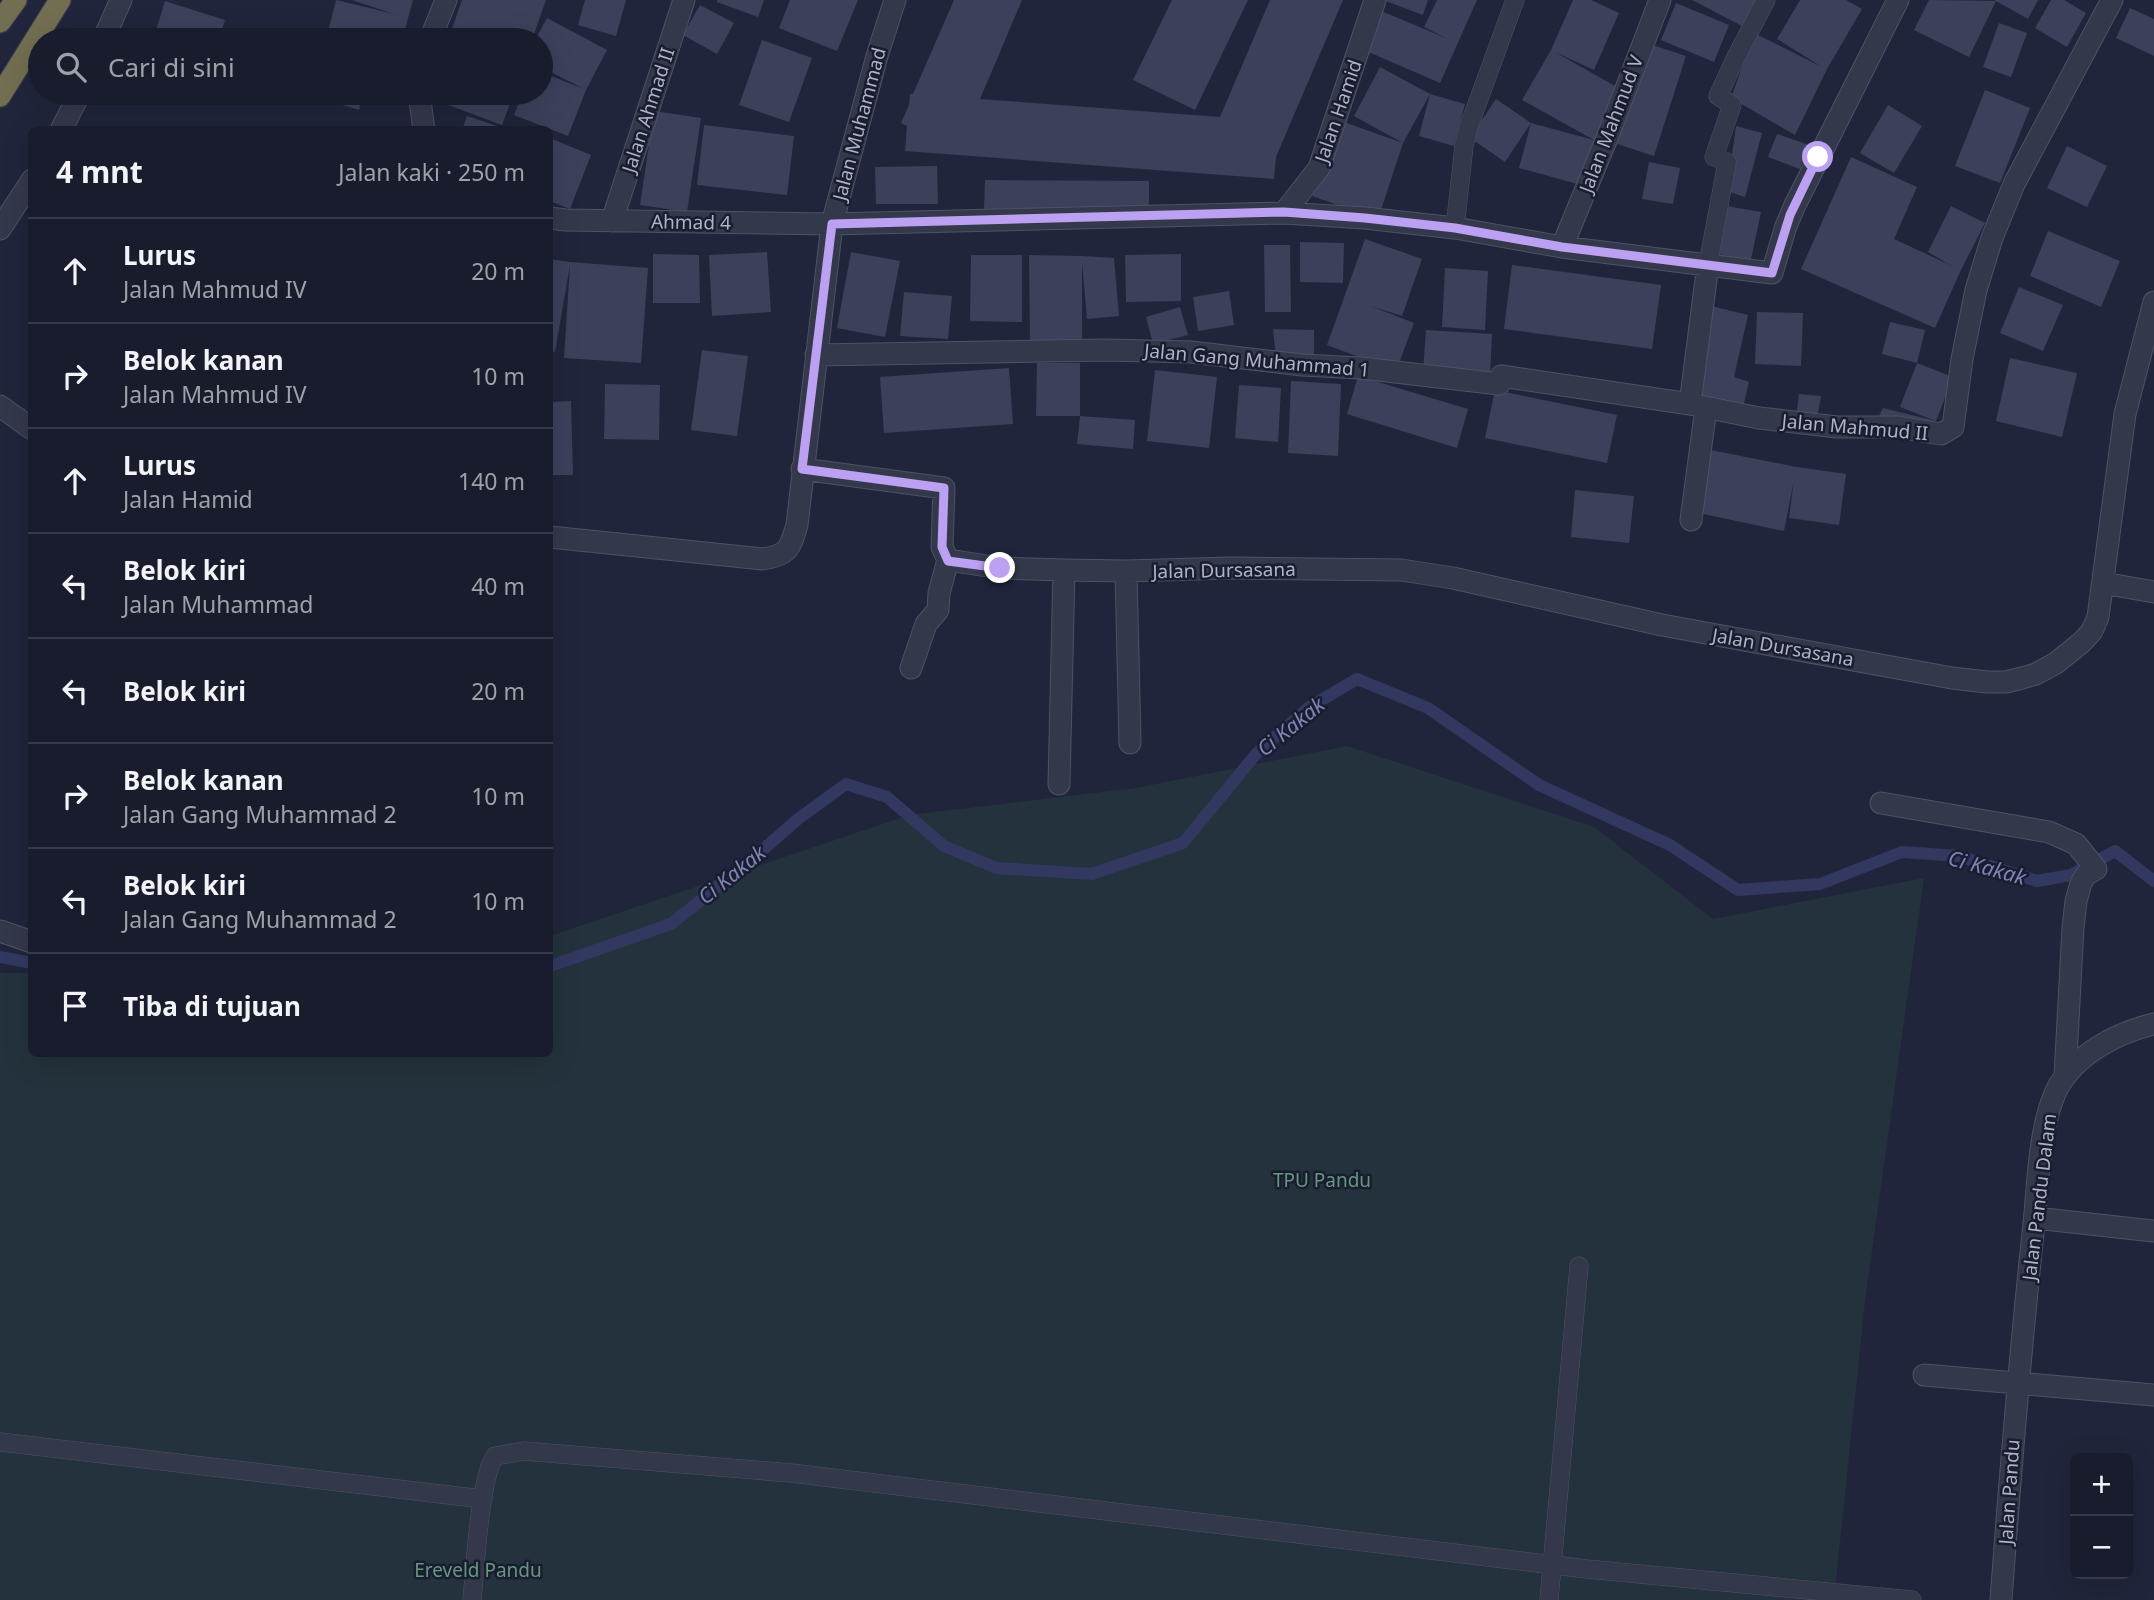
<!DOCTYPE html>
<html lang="id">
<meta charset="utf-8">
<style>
:root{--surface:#191c2c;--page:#262938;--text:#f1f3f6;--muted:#9fa1a9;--line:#373a48}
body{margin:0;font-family:"Noto Sans",sans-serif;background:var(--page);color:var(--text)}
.controls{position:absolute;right:21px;bottom:21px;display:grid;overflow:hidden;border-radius:10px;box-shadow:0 7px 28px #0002}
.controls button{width:63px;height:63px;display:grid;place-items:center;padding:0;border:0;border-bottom:2px solid var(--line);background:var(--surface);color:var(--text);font:35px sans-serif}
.stop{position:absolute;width:21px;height:21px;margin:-16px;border:5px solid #bca0f2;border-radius:50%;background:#fff}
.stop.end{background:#bca0f2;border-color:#fff;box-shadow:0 2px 7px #0008}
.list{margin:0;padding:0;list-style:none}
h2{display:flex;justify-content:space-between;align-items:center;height:91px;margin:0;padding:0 28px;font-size:30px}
h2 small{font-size:23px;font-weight:400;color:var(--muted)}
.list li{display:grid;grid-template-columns:46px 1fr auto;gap:21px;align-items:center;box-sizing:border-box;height:105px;padding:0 28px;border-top:2px solid var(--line)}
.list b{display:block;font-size:26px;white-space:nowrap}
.list p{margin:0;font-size:23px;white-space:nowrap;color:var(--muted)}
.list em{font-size:23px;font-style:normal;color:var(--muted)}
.icon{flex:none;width:38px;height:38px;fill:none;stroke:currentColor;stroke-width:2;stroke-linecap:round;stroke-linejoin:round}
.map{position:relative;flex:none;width:2154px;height:1600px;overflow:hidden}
.search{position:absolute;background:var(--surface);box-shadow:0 7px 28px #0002;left:28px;top:28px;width:525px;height:77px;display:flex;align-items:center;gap:18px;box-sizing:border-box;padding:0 24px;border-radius:38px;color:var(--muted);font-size:26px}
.panel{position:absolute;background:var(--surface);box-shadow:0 7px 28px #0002;left:28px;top:126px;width:525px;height:931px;border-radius:10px}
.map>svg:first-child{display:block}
.green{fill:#23323c}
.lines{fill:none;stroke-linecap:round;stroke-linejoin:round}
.stream{stroke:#323860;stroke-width:12}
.building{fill:#3c405b}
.lane-casing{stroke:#4f5266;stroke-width:19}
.street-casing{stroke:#4f5266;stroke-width:23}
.highway-casing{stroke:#3c3f53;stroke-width:23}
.lane{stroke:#34384b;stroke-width:18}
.street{stroke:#34384b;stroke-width:21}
.highway{stroke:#716e51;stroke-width:21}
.route{stroke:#bca0f2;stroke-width:9}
.labels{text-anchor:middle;stroke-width:5;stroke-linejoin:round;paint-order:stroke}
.street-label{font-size:19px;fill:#afb2c7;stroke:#1a1d30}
.park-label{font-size:19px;fill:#65997f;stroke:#1a1d30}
.water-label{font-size:21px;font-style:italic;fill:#7e85b5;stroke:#1a1d30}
</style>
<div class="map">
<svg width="2154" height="1600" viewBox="0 0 2154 1600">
<rect width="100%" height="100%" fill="#21253b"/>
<path class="green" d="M1347,746L1594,827L1713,919L1924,878L1865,1301L1834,1600H0V973H31L32,1054H550V936L909,815L1136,788Z"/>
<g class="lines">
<path class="stream" d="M0,957L32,963
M550,966L671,924L750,861L798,819L846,784L887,797L944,846L996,868L1092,874L1183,843L1256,754L1308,708L1357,679L1428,708L1539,785L1670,845L1738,890L1820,884L1902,852L1959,856L2037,881L2071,875L2115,851L2154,881"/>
</g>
<path class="building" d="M336,0L394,14L352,0H413L402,40H326Z
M462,0H546L532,40H448Z
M585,0H626L616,36L578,25Z
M717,0H764L758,17L717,2Z
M790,0H858L837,51L779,28Z
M954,0H1022L980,99L1220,117L1270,0H1343L1276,157L1274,179L905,151L907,126L901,123L909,105L910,94H913Z
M1172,0H1248L1195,110L1133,80Z
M1383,0H1428L1423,15Z
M1437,0H1477L1440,83L1364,50L1374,8L1448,39L1424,27Z
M1573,0H1591L1619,13L1594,70L1555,52L1622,90L1594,140L1522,100L1551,50Z
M1692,0H1756L1742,26Z
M1800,0H1846L1862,9L1827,69L1795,135L1731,98L1754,33L1822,67L1777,39Z
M1929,0L1996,1L1994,0H2038L2028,19L1996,1L1969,57L1914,30Z
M2051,0H2064L2086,13L2067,47L2035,28Z
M165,1L225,20L219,40H153Z
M1676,3L1729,25L1714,62L1661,40Z
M700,5L734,23L717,54L683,35Z
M2130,8L2154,19V56L2116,38Z
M547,18L607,50L586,90L568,136L514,115L523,93H541V72L584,89L541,67V40H535Z
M1999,23L2027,33L2011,77L1983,67Z
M762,40L812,58L789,122L739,105Z
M1646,43L1686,56L1654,156L1614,143Z
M1380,67L1430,94L1465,104L1454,146L1419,136L1430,94L1403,143L1354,116Z
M1985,90L2030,108L2000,183L1955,166Z
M178,93H203L200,100Z
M302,93H364L359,110Z
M429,93H514L502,125L427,97Z
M1496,99L1531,123L1505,162L1470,138Z
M1888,105L1922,126L1894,173L1860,153Z
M654,111L701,118L687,212L640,205Z
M467,116L506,129V130H462Z
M1338,120L1403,143L1378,219L1312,196Z
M1531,123L1594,140L1581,185L1519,168Z
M704,125L794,136L787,195L697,185Z
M1736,126L1762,133L1745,197L1727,191Z
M1777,134L1809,145L1800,169L1768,157Z
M552,139L591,155L570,209L550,201V145Z
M2067,146L2107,166L2087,207L2047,188Z
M1851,157L1917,187L1894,239L1952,266L1928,252L1951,206L1985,223L1961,270L1935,328L1801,269Z
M1649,162L1680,168L1673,204L1642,199Z
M937,166L938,204H876L875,167Z
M985,180L1149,181V209H984Z
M1721,205L1761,212L1750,264L1716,253Z
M2048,231L2120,261L2101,307L2030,276Z
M1365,239L1422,259L1402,316L1371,306L1414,323L1396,371L1327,345Z
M1300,242L1344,243L1343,283L1300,282Z
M1264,245H1290L1291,312H1265Z
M767,252L771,312L712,316L709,255Z
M851,252L900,261L885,337L837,328Z
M653,254L699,255L700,303H653Z
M1181,254V301L1126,302L1125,255Z
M971,255H1022V322L970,321Z
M1029,255L1082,256L1114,258L1119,316L1087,319L1082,262V345L1030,346Z
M550,259L570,262L648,268L641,363L564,358L570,265L555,352L550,351Z
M1512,265L1661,285L1652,349L1504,329Z
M1445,268L1488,271L1485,330L1442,327Z
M2019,287L2063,305L2043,351L2000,333Z
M1229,291L1234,325L1198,331L1193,297Z
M904,292L952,296L948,339L900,336Z
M1707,305L1748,315L1734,377L1749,382L1742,411L1693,397Z
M1180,307L1188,335L1153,344L1146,317Z
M1757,312L1803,313L1801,366L1755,364Z
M1890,322L1925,330L1917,363L1882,354Z
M1273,329L1314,330V363L1276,358Z
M1426,330L1492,334L1490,376L1423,371Z
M702,350L748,356L737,436L691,430Z
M2010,358L2077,373L2062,437L1996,421Z
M1037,363H1080V416H1036Z
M1917,363L1953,377L1936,421L1931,427L1877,420L1883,408L1936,421L1900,407Z
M1009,368L1013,424L884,433L880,377Z
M1155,370L1217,377L1209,448L1147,441Z
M1358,376L1468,409L1457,448L1347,414Z
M1291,381L1341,384L1338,456L1288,453Z
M605,384L660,385L659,440L604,439Z
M1239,385L1281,388L1278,442L1235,438Z
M1495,390L1617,415L1607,463L1485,438Z
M1799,394L1821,396L1817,418H1796Z
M571,401L573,475H550V402Z
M1080,416L1135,420L1133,449L1077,444Z
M1706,449L1797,467L1846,474L1839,525L1789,518L1794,480L1784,531L1694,512Z
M1575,490L1634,496L1629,543L1571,537Z"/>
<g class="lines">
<defs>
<path id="lane" d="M1455,228L1464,146L1469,126L1515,0
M1708,264L1727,162L1714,157L1732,105L1718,96L1736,57L1766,0
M0,1442L483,1499
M472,1600C475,1569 480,1477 495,1456L524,1451L791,1473L1587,1569L1912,1600
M1549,1600L1579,1266"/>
<path id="street" d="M103,40L121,0
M430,40L446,0
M419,93L424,130
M61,130L80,93
M1284,213L1319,168L1375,0
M550,218L565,220L832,224L1284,213L1365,218L1455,228L1562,247L1772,273L1786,226L1795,205L1898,0
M612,221L684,0
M0,229L32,180
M1562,247L1607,138L1660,0
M1708,264L1690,404L1759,418L1837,427H1896L1941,434L1953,427L1962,359L1976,290L1992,238L2014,184L2112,0
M816,355L1105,350L1191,352L1302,365L1361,368L1499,384L1501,376L1690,404
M0,406L32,429
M802,469L944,488L942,547L948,560L1000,568L1064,570L1126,571L1231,568L1401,570L1453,578L1662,625L1952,678L1987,682H2006L2022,678L2036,674L2056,663L2082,642L2092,631L2098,617L2125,414L2154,302
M1691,520L1706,408
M550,537L763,559C789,555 790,548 797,525L832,224L877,56L895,0
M1126,571L1130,743
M2103,583L2154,592
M911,668L926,624L938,610L939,593L948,560
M1059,784L1064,570
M1881,803L2049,832L2076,844L2096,869L2086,875L2081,883L2076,901L2073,928L2065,1076
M0,931L32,942
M2035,1218L2154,1231
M1924,1375L2154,1395
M2001,1600C2010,1477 2020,1355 2033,1233C2038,1191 2038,1130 2056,1091C2074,1055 2116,1033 2154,1024"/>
<path id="highway" d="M0,22L16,0
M0,96L60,0"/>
</defs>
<use href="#lane" class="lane-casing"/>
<use href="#street" class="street-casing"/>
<use href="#highway" class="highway-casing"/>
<use href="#lane" class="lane"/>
<use href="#street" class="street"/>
<use href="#highway" class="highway"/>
</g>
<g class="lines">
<path class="route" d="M1000,568L948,561L942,547L944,488L802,469L832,224L1284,212L1365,218L1455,228L1562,247L1772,273L1790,215L1818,157"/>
</g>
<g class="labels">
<g class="street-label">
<text transform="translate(648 110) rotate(-72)" y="7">Jalan Ahmad II</text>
<text transform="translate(1338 111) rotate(-71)" y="7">Jalan Hamid</text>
<text transform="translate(859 124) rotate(-75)" y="7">Jalan Muhammad</text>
<text transform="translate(1611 124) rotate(-69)" y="7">Jalan Mahmud V</text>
<text transform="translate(691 222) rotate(1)" y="7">Ahmad 4</text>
<text transform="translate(1257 360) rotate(5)" y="7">Jalan Gang Muhammad 1</text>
<text transform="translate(1855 427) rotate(5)" y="7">Jalan Mahmud II</text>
<text transform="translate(1224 570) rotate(-1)" y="7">Jalan Dursasana</text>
<text transform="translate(1783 647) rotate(10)" y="7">Jalan Dursasana</text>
<text transform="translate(2039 1197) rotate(-83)" y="7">Jalan Pandu Dalam</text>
<text transform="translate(2009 1492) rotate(-86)" y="7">Jalan Pandu</text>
</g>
<g class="park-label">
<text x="1322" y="1187">TPU Pandu</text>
<text x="478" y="1577">Ereveld Pandu</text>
</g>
<g class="water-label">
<text transform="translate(1291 727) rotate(-39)" y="7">Ci Kakak</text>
<text transform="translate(1987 868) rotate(15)" y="7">Ci Kakak</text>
<text transform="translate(732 875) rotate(-39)" y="7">Ci Kakak</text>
</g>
</g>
</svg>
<div class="controls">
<button>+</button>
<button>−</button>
</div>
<div class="stop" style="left:1818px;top:157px"></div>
<div class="stop end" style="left:1000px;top:568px"></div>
<div class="search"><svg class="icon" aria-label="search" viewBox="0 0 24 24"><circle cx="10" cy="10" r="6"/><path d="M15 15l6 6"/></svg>Cari di sini</div>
<section class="panel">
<h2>4 mnt<small>Jalan kaki · 250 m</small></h2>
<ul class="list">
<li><svg class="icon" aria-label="ahead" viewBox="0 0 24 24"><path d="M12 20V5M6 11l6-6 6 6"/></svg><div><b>Lurus</b><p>Jalan Mahmud IV</p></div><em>20 m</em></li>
<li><svg class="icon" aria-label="right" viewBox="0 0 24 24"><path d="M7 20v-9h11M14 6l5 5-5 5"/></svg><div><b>Belok kanan</b><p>Jalan Mahmud IV</p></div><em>10 m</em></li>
<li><svg class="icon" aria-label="ahead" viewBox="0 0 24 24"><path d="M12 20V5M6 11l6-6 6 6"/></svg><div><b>Lurus</b><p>Jalan Hamid</p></div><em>140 m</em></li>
<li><svg class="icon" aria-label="left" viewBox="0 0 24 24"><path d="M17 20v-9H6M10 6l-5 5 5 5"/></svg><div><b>Belok kiri</b><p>Jalan Muhammad</p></div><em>40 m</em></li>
<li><svg class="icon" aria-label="left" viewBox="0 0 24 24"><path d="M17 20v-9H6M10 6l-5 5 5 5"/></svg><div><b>Belok kiri</b></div><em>20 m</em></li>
<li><svg class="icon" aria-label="right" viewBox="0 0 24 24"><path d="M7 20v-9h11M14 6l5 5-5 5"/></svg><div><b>Belok kanan</b><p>Jalan Gang Muhammad 2</p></div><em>10 m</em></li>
<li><svg class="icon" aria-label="left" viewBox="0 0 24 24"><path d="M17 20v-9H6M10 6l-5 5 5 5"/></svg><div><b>Belok kiri</b><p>Jalan Gang Muhammad 2</p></div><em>10 m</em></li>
<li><svg class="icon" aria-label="arrive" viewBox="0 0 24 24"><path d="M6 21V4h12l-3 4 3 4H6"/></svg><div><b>Tiba di tujuan</b></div></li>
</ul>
</section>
</div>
